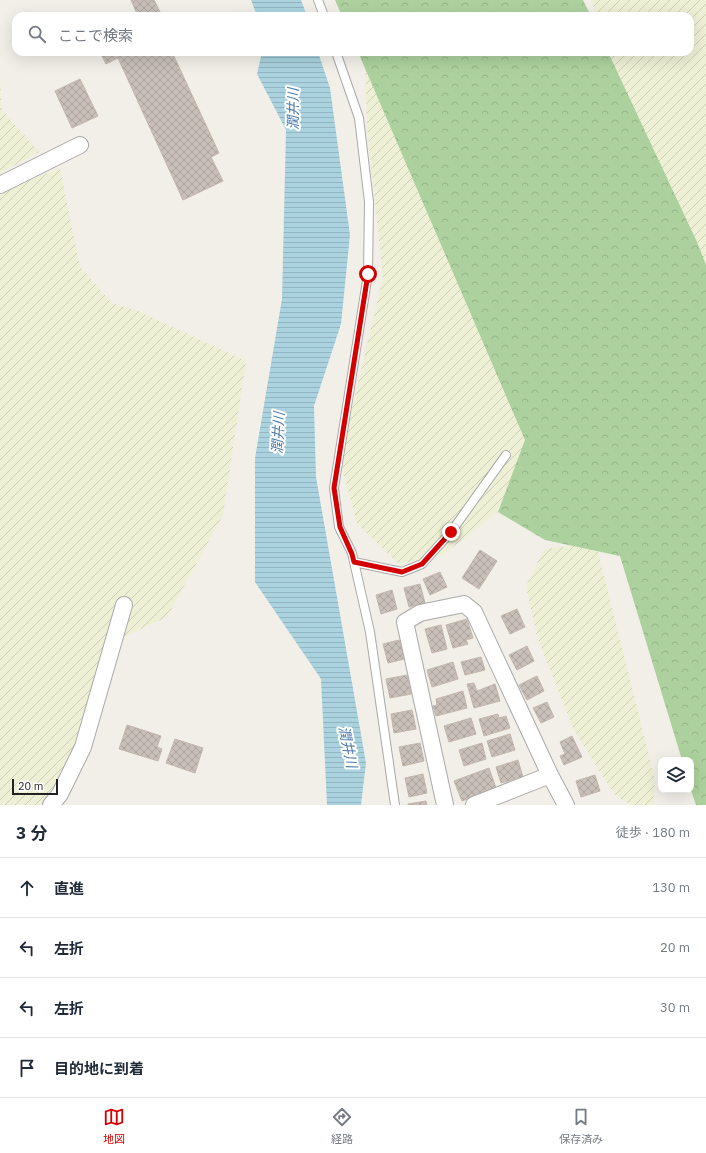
<!DOCTYPE html>
<html lang="ja">
<meta charset="utf-8">
<style>
:root{--surface:#fff;--page:#f6f6f7;--text:#1f2937;--muted:#747a83;--line:#e0e1e3;--accent:#d40000}
body{margin:0;font-family:"IBM Plex Sans","Noto Sans JP",sans-serif;background:var(--page);color:var(--text)}
.controls{position:absolute;right:12px;bottom:12px;display:grid;overflow:hidden;border-radius:8px;box-shadow:0 4px 16px #0002}
.controls button{width:36px;height:36px;display:grid;place-items:center;padding:0;border:0;border-bottom:1px solid var(--line);background:var(--surface);color:var(--text);font:20px sans-serif}
.scale{position:absolute;left:12px;bottom:10px;width:46px;box-sizing:border-box;padding-left:4px;border:2px solid #222;border-top:0;font-size:11px;line-height:14px;white-space:nowrap;color:#222;-webkit-text-stroke:3px #fff;paint-order:stroke}
.stop{position:absolute;width:12px;height:12px;margin:-9px;border:3px solid #d40000;border-radius:50%;background:#fff}
.stop.end{background:#d40000;border-color:#fff;box-shadow:0 1px 4px #0008}
.list{margin:0;padding:0;list-style:none}
h2{display:flex;justify-content:space-between;align-items:center;height:52px;margin:0;padding:0 16px;font-size:17px}
h2 small{font-size:13px;font-weight:400;color:var(--muted)}
.list li{display:grid;grid-template-columns:26px 1fr auto;gap:12px;align-items:center;box-sizing:border-box;height:60px;padding:0 16px;border-top:1px solid var(--line)}
.list b{display:block;font-size:15px;white-space:nowrap}
.list em{font-size:13px;font-style:normal;color:var(--muted)}
.icon{flex:none;width:22px;height:22px;fill:none;stroke:currentColor;stroke-width:2;stroke-linecap:round;stroke-linejoin:round}
.map{position:relative;flex:none;width:706px;height:805px;overflow:hidden}
.search{position:absolute;background:var(--surface);box-shadow:0 4px 16px #0002;left:12px;right:12px;top:12px;height:44px;display:flex;align-items:center;gap:10px;box-sizing:border-box;padding:0 14px;border-radius:12px;color:var(--muted);font-size:15px}
.sheet{height:292px;background:var(--surface)}
nav{display:flex;justify-content:space-around;align-items:center;box-sizing:border-box;height:56px;border-top:1px solid var(--line);background:var(--surface);font-size:11px;color:var(--muted)}
nav a{display:grid;justify-items:center;gap:2px}
nav .on{color:var(--accent)}
.map>svg:first-child{display:block}
.farmland{fill:url(#farmland-furrows)}
.forest{fill:url(#forest-crowns)}
.water{fill:url(#water-rules)}
.building{fill:url(#building-cross-hatch);stroke:#c4b6ab}
.lines{fill:none;stroke-linecap:round;stroke-linejoin:round}
.service-casing{stroke:#a9a9a9;stroke-width:10}
.minor-casing{stroke:#a9a9a9;stroke-width:18}
.service{stroke:#fff;stroke-width:8}
.minor{stroke:#fff;stroke-width:16}
.route{stroke:#d40000;stroke-width:5}
.labels{text-anchor:middle;stroke-width:4;stroke-linejoin:round;paint-order:stroke}
.water-label{font-size:14px;font-style:italic;fill:#4a7aab;stroke:#fff}
</style>
<div class="map">
<svg width="706" height="805" viewBox="0 0 706 805">
<defs>
<pattern id="farmland-furrows" width="10" height="10" patternUnits="userSpaceOnUse"><rect width="10" height="10" fill="#eef0d5"/><path d="M-1 1l2-2M0 10L10 0M9 11l2-2" fill="none" stroke="#ccceb7"/></pattern>
<pattern id="forest-crowns" width="20" height="18" patternUnits="userSpaceOnUse"><rect width="20" height="18" fill="#add19e"/><path d="M2 6a3 3 0 1 1 6 0M12 15a3 3 0 1 1 6 0" fill="none" stroke="#95b388"/></pattern>
<pattern id="water-rules" width="6" height="5" patternUnits="userSpaceOnUse"><rect width="6" height="5" fill="#aad3df"/><path d="M0 2.5h6" fill="none" stroke="#92b5bf"/></pattern>
<pattern id="building-cross-hatch" width="8" height="8" patternUnits="userSpaceOnUse"><rect width="8" height="8" fill="#c7bfb8"/><path d="M0 0l8 8M0 8l8-8" fill="none" stroke="#aba49e"/></pattern>
</defs>
<rect width="100%" height="100%" fill="#f2efe9"/>
<path class="farmland" d="M591,0H706V266L697,242L612,61L609,52H690V16H597Z
M365,67L526,440L498,512L441,556L399,564L357,524L340,459L383,277L367,127Z
M0,79L2,110L39,152L0,173Z
M60,168L80,267L112,303L138,311L246,361L223,515L167,617L113,642L75,762L45,805H0V194L14,186Z
M596,543L655,780L653,805H632L617,797L606,782L573,728L537,637L526,586L544,549Z"/>
<path class="forest" d="M335,0H583L591,16H342Z
M358,52H608L697,242L706,265V805H696L691,790V760H682L620,556L545,540L498,512L525,440Z"/>
<path class="water" d="M251,0H301L307,16H257Z
M262,52H318L330,88L350,235L341,324L314,406L316,477L366,763L361,805H327L321,679L255,582V458L282,299L286,130L257,74Z"/>
<path class="building" d="M131,0H154L162,16H138Z
M100,52H172L219,153L211,157L223,181L183,200L118,58L106,64Z
M80,79L98,116L72,128L55,91Z
M480,550L497,561L479,589L462,578Z
M440,572L447,587L430,595L423,579Z
M420,584L425,603L409,607L404,588Z
M392,590L397,609L381,614L376,595Z
M517,609L525,627L510,634L501,616Z
M467,619L473,638L466,640L468,644L453,648L446,625Z
M441,625L447,649L432,653L425,629Z
M399,640L405,659L388,663L383,644Z
M527,646L534,661L517,670L509,655Z
M481,657L485,670L465,675L461,662Z
M453,662L458,679L432,687L427,670Z
M407,675L411,694L390,698L386,679Z
M537,676L544,691L527,700L519,685Z
M474,683L477,691L495,684L500,701L474,708L467,684Z
M463,691L467,708L436,716L433,706L437,705L436,699Z
M547,702L554,717L541,723L533,708Z
M412,710L416,729L394,733L391,714Z
M498,714L499,718L506,716L510,728L484,736L479,719Z
M471,718L476,734L449,742L444,726Z
M127,725L161,736L157,747L162,749L158,761L119,749Z
M510,734L515,750L492,757L487,741Z
M572,736L582,757L564,765L560,756L565,754L560,742Z
M175,739L203,748L195,773L166,763Z
M420,743L424,761L403,766L399,747Z
M482,743L486,759L464,766L459,750Z
M518,760L523,777L501,783L496,767Z
M489,768L496,788L462,801L454,781Z
M423,774L427,793L409,797L405,778Z
M595,775L600,791L581,797L576,781Z
M426,801L427,805H408V804Z"/>
<g class="lines">
<defs>
<path id="service" d="M318,0L324,16
M336,52L359,118L369,202L368,274L334,488L339,527L352,553L370,632L395,805
M354,562L402,572L422,564L451,532L506,455"/>
<path id="minor" d="M0,185L80,145
M51,805L60,794L83,747L124,605
M445,805L405,622L420,613L464,604L474,612L550,775L566,805
M474,805L550,775"/>
</defs>
<use href="#service" class="service-casing"/>
<use href="#minor" class="minor-casing"/>
<use href="#service" class="service"/>
<use href="#minor" class="minor"/>
</g>
<g class="lines">
<path class="route" d="M368,274L334,488L340,527L352,554L354,562L402,572L422,564L451,532"/>
</g>
<g class="labels">
<g class="water-label">
<text transform="translate(293 109) rotate(-90)" y="5">潤井川</text>
<text transform="translate(278 433) rotate(-87)" y="5">潤井川</text>
<text transform="translate(348 747) rotate(78)" y="5">潤井川</text>
</g>
</g>
</svg>
<div class="controls">
<button><svg class="icon" aria-label="layers" viewBox="0 0 24 24"><path d="M12 4l9 5-9 5-9-5zM3 14l9 5 9-5"/></svg></button>
</div>
<div class="scale">20 m</div>
<div class="stop" style="left:368px;top:274px"></div>
<div class="stop end" style="left:451px;top:532px"></div>
<div class="search"><svg class="icon" aria-label="search" viewBox="0 0 24 24"><circle cx="10" cy="10" r="6"/><path d="M15 15l6 6"/></svg>ここで検索</div>
</div>
<section class="sheet">
<h2>3 分<small>徒歩 · 180 m</small></h2>
<ul class="list">
<li><svg class="icon" aria-label="ahead" viewBox="0 0 24 24"><path d="M12 20V5M6 11l6-6 6 6"/></svg><div><b>直進</b></div><em>130 m</em></li>
<li><svg class="icon" aria-label="left" viewBox="0 0 24 24"><path d="M17 20v-9H6M10 6l-5 5 5 5"/></svg><div><b>左折</b></div><em>20 m</em></li>
<li><svg class="icon" aria-label="left" viewBox="0 0 24 24"><path d="M17 20v-9H6M10 6l-5 5 5 5"/></svg><div><b>左折</b></div><em>30 m</em></li>
<li><svg class="icon" aria-label="arrive" viewBox="0 0 24 24"><path d="M6 21V4h12l-3 4 3 4H6"/></svg><div><b>目的地に到着</b></div></li>
</ul>
</section>
<nav>
<a class="on"><svg class="icon" aria-label="map" viewBox="0 0 24 24"><path d="M3 6l6-2 6 2 6-2v14l-6 2-6-2-6 2zM9 4v14M15 6v14"/></svg>地図</a>
<a><svg class="icon" aria-label="directions" viewBox="0 0 24 24"><path d="M12 3l9 9-9 9-9-9zM9 14v-3h6M13 9l2 2-2 2"/></svg>経路</a>
<a><svg class="icon" aria-label="saved" viewBox="0 0 24 24"><path d="M7 4h10v16l-5-4-5 4z"/></svg>保存済み</a>
</nav>
